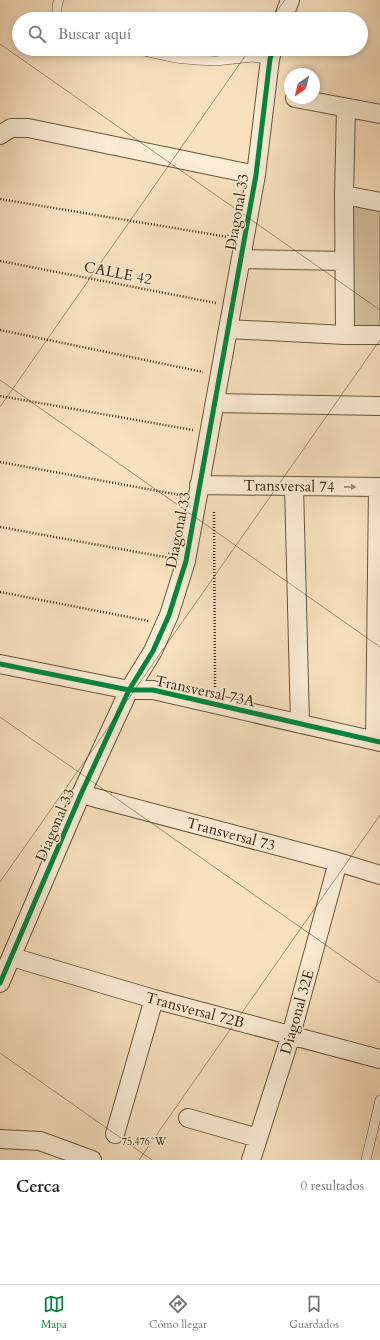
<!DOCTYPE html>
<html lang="es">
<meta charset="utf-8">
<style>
:root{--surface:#fff;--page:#f2f2f2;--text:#202124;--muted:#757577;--line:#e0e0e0;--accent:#0b8043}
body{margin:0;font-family:Cardo,serif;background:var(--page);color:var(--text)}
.compass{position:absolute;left:284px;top:68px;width:36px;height:36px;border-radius:50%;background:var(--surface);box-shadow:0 2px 6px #0003;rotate:215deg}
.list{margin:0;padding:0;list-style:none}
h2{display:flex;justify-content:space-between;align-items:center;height:52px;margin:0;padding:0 16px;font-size:17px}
h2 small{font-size:13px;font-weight:400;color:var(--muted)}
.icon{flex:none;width:22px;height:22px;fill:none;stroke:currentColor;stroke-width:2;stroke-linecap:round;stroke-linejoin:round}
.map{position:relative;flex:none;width:380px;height:1160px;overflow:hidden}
.search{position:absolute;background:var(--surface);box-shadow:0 2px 6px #0003;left:12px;right:12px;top:12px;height:44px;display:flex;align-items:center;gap:10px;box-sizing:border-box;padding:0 14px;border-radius:22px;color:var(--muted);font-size:15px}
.sheet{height:124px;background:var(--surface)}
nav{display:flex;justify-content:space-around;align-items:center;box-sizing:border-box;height:56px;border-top:1px solid var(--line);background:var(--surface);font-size:11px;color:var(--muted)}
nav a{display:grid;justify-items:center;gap:2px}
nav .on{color:var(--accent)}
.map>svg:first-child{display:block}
.green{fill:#d8c2a2;stroke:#887558}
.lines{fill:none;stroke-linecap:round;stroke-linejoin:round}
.service-casing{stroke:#68563b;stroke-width:10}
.minor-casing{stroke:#68563b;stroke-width:20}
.path{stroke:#38280f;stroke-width:2.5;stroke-dasharray:1 2;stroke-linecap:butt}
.service{stroke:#fbecd6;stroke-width:9}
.minor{stroke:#fbecd6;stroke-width:18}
.cycleway-casing{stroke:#fbecd6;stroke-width:8}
.cycleway{stroke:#00873e;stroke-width:5}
.oneway{fill:#9a8a72}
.ticks{fill:none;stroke:#38280f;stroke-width:1;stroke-opacity:0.45}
.labels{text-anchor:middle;stroke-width:3;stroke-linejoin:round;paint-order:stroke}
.street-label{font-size:15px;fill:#38280f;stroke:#fbecd6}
.ticks-label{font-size:10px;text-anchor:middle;fill:#38280f;stroke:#fbecd6;stroke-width:3;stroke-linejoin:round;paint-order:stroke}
</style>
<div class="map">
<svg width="380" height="1160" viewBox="0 0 380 1160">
<rect width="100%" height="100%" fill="#f9e1c0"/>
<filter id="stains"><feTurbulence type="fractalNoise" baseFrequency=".005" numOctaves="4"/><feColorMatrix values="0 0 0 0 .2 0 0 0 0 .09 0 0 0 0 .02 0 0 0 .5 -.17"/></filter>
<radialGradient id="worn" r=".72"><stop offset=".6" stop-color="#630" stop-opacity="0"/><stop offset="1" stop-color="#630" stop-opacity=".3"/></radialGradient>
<path class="green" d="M348,201L380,207V328L350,327Z"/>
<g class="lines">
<defs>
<path id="service" d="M58,19C56,12 56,7 59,0
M135,49L176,58L196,60L216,61L252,57L270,59
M366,1160L380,1100"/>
<path id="minor" d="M283,19L290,0
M295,98L380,114
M0,135L11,128H28L256,175
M344,195L380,202
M241,259L344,261
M228,329L345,335H380
M345,335L344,195L346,108
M215,403L380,406
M199,485L380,487
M294,486L300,724
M0,664L129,690H153L380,742
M375,741L378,487
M81,794L338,862L380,875
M12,957L154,999L380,1059
M0,983L81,794L129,690L153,651L169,615L186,561L256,175L270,59L273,49
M188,1118L258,1138
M115,1134L154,999
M0,1139L40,1141L92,1160
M251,1160L291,1035L338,862"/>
</defs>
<use href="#service" class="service-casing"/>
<use href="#minor" class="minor-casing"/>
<path class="path" d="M0,199L228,237
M0,261L216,303
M0,330L203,372
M0,396L193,430
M0,462L180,495
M214,512L215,687
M0,527L170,558
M0,592L149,621"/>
<use href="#service" class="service"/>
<use href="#minor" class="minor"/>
<defs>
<path id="cycleway" d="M0,664L129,690H153L380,742
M0,983L81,794L129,690L153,651L169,615L186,561L256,175L270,59L273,49"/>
</defs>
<use href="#cycleway" class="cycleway-casing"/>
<use href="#cycleway" class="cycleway"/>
</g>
<defs><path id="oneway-solid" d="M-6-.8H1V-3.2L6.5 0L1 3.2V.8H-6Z"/></defs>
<use class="oneway" href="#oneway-solid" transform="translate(350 487) rotate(1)"/>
<path class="ticks" d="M271,19L285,0M0,44L380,310M0,380L380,647M0,407L250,49M0,717L380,983M0,882L380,340M0,1053L152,1160M139,1160L380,815"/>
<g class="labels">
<g class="street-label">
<text transform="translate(237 212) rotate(-80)" y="5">Diagonal 33</text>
<text transform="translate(118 273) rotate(11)" y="5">CALLE 42</text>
<text transform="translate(289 486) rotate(1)" y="5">Transversal 74</text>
<text transform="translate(178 530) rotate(-79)" y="5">Diagonal 33</text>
<text transform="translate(205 691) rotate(12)" y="5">Transversal 73A</text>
<text transform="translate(55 825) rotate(-67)" y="5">Diagonal 33</text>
<text transform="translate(231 834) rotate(15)" y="5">Transversal 73</text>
<text transform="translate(195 1010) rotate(15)" y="5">Transversal 72B</text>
<text transform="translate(297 1012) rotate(-74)" y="5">Diagonal 32E</text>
</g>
</g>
<g class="ticks-label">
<text x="144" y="1145">75.476°W</text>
</g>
<rect width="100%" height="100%" filter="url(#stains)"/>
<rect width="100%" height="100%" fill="url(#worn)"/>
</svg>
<svg class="compass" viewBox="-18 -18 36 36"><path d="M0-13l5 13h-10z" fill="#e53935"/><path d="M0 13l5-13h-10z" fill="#757577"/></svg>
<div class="search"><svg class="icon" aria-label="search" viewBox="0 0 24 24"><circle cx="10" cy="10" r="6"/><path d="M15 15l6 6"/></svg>Buscar aquí</div>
</div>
<section class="sheet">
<h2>Cerca<small>0 resultados</small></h2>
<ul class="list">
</ul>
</section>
<nav>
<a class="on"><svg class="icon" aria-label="map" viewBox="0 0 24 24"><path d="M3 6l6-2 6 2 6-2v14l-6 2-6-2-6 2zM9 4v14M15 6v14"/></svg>Mapa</a>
<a><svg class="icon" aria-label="directions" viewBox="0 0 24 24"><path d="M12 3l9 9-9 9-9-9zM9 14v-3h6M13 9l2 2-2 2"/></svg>Cómo llegar</a>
<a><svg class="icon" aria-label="saved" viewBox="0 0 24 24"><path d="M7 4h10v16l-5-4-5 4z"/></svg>Guardados</a>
</nav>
